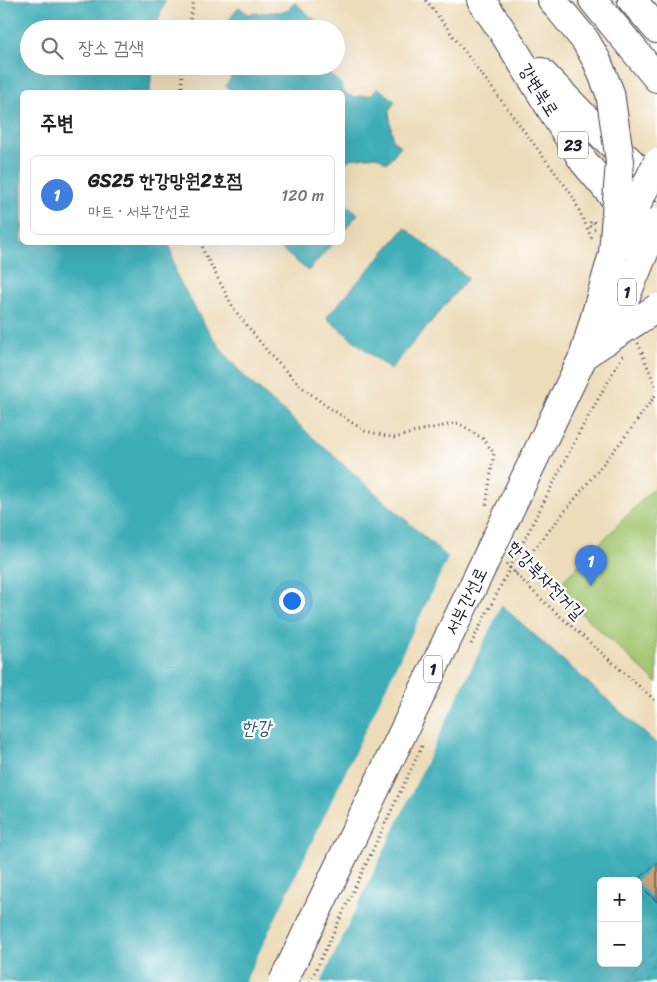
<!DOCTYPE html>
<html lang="ko">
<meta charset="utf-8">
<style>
:root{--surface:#fff;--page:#f6f6f6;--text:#222;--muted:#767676;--line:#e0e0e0;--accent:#1f6fb2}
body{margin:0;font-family:Sriracha,"Poor Story",sans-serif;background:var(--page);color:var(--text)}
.controls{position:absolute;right:15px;bottom:15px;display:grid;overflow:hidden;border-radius:8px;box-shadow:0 5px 20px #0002}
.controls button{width:45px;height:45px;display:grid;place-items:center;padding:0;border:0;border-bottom:1px solid var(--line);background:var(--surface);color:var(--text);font:25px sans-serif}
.you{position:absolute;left:291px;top:600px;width:18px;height:18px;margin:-12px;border:4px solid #fff;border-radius:50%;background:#1a73e8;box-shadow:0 0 0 8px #1a73e833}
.badge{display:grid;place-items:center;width:32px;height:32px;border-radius:50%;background:var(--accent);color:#fff;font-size:16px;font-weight:700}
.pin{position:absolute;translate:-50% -41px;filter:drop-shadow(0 1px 2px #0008)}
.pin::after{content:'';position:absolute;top:26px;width:18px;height:15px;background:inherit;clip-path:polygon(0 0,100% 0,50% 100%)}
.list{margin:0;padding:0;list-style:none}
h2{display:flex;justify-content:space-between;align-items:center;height:65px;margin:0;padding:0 20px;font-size:21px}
h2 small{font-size:16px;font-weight:400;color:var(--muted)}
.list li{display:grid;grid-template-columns:32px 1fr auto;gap:15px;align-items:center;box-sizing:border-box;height:80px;margin:0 10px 10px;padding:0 10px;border:1px solid var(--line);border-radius:8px}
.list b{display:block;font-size:19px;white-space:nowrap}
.list p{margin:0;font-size:16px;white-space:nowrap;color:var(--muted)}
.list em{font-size:16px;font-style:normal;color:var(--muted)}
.icon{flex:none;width:28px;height:28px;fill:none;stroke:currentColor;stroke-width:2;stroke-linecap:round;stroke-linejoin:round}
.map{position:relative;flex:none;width:657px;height:982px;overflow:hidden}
.search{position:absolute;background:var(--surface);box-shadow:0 5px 20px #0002;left:20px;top:20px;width:325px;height:55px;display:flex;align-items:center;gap:12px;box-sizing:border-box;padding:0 18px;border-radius:28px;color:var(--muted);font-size:19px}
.panel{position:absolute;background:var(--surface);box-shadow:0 5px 20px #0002;left:20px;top:90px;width:325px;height:155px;border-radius:8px}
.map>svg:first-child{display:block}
.green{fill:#a2c670;stroke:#627456}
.water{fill:#3cadb7;stroke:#2f6879;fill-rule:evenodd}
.pier{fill:#eddcb9}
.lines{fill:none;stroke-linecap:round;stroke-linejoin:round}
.ferry{stroke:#2e6173;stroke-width:1;stroke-dasharray:6 5;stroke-linecap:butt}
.building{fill:#cea176}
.highway-casing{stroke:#403e4e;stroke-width:30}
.path{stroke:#403e4e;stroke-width:3;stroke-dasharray:1 4;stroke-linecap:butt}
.highway{stroke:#fff;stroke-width:28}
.primary-bridge-casing{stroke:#403e4e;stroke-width:30;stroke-linecap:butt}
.highway-bridge-casing{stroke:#403e4e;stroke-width:30;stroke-linecap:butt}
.path-bridge{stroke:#403e4e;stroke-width:3;stroke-dasharray:1 4;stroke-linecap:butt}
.primary-bridge{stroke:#fff;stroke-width:28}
.highway-bridge{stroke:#fff;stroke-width:28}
.labels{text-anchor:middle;stroke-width:4.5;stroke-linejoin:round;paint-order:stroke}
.shield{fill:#fff;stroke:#646476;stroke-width:1}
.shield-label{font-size:16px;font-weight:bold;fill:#22223b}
.street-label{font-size:18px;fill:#22223b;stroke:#fff}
.water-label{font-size:19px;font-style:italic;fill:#2e6173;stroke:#fff}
</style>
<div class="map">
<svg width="657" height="982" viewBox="0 0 657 982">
<rect width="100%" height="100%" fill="#fff"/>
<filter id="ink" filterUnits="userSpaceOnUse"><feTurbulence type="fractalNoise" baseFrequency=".02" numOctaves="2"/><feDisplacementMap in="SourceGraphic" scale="10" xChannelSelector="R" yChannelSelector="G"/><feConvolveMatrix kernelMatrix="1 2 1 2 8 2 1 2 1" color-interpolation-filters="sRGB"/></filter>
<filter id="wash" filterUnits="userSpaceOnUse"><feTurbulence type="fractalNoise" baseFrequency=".0096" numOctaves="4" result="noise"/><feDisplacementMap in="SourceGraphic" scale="20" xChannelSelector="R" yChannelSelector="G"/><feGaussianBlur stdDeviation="1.12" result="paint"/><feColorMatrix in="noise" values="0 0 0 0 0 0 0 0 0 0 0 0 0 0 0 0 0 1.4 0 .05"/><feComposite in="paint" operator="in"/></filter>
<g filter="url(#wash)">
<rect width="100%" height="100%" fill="#eddcb9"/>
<path class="green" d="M657,485V683L555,589Z"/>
<path class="water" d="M0,0H165L155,29H29V66H152L150,92H22V242L169,243L177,276L205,326L224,353L244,376L657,744V982H0ZM601,881H638V963H601Z
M294,2L318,23L313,29H222L239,7L248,14L288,11Z
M230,66H315V69L322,74H329L341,84L342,91L352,97L371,95L378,88L395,101L389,111L393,141L401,146L387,163L377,156L349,159L343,167L342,92H233L226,86L231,77Z
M343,201L358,214L343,232Z
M405,228L468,278L390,370L326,318Z
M274,243H333L308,271Z"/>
<path class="pier" d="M449,556L502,604L321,982H245Z"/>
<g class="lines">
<path class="ferry" d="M0,974L18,982
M628,982L657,947
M646,982L657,961"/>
</g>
<g id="blocks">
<path class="building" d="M657,862V902L638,883V880Z"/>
</g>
</g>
<g filter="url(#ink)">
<use href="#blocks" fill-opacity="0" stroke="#403e4e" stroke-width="1"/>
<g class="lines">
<defs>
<path id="highway" d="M481,0L503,32L584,162L629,215
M552,0L585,40L597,61
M593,0L657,78
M632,0L657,29
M541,72L598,131L657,187"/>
</defs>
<use href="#highway" class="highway-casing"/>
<path class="path" d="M426,0L572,195L592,239
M188,29L194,0
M182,92V66
M595,229L589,226L591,221L595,223
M201,242L204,252L234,309L272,357L303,388L328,407L365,431L395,438L422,430L459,423L483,439L494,453L486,506
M638,343L657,390
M506,564L543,601L657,702
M515,573L628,433L657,393"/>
<use href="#highway" class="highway"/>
<defs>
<path id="primary-bridge" d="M594,342L623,303L657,222
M283,982L584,355L613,254L657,163"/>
<path id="highway-bridge" d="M597,61L610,93L620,161L613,254
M584,355L657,308"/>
</defs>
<use href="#primary-bridge" class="primary-bridge-casing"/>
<use href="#highway-bridge" class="highway-bridge-casing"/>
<path class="path-bridge" d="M471,644L579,433L623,355
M310,982L422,746"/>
<use href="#primary-bridge" class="primary-bridge"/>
<use href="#highway-bridge" class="highway-bridge"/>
</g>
</g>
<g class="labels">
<g class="shield">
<rect x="558" y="131.5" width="30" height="27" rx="4"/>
<rect x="618" y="278.5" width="18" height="27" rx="4"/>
<rect x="424" y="655.5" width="18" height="27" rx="4"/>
</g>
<g class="shield-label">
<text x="573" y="151">23</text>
<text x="627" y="298">1</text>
<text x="433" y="675">1</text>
</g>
<g class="street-label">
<text transform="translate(539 90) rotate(58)" y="6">강변북로</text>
<text transform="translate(546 580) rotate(46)" y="6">한강북자전거길</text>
<text transform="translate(466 601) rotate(-64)" y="6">서부간선로</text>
</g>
<g class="water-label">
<text x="256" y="734">한강</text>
</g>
</g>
</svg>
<div class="controls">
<button>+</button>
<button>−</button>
</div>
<div class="you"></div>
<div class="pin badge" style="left:591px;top:586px;background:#3f7fe0">1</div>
<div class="search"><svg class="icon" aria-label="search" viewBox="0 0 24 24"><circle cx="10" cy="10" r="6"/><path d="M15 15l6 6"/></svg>장소 검색</div>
<section class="panel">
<h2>주변<small></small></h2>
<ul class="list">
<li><span class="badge" style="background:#3f7fe0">1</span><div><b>GS25 한강망원2호점</b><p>마트 · 서부간선로</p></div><em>120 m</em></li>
</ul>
</section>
</div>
